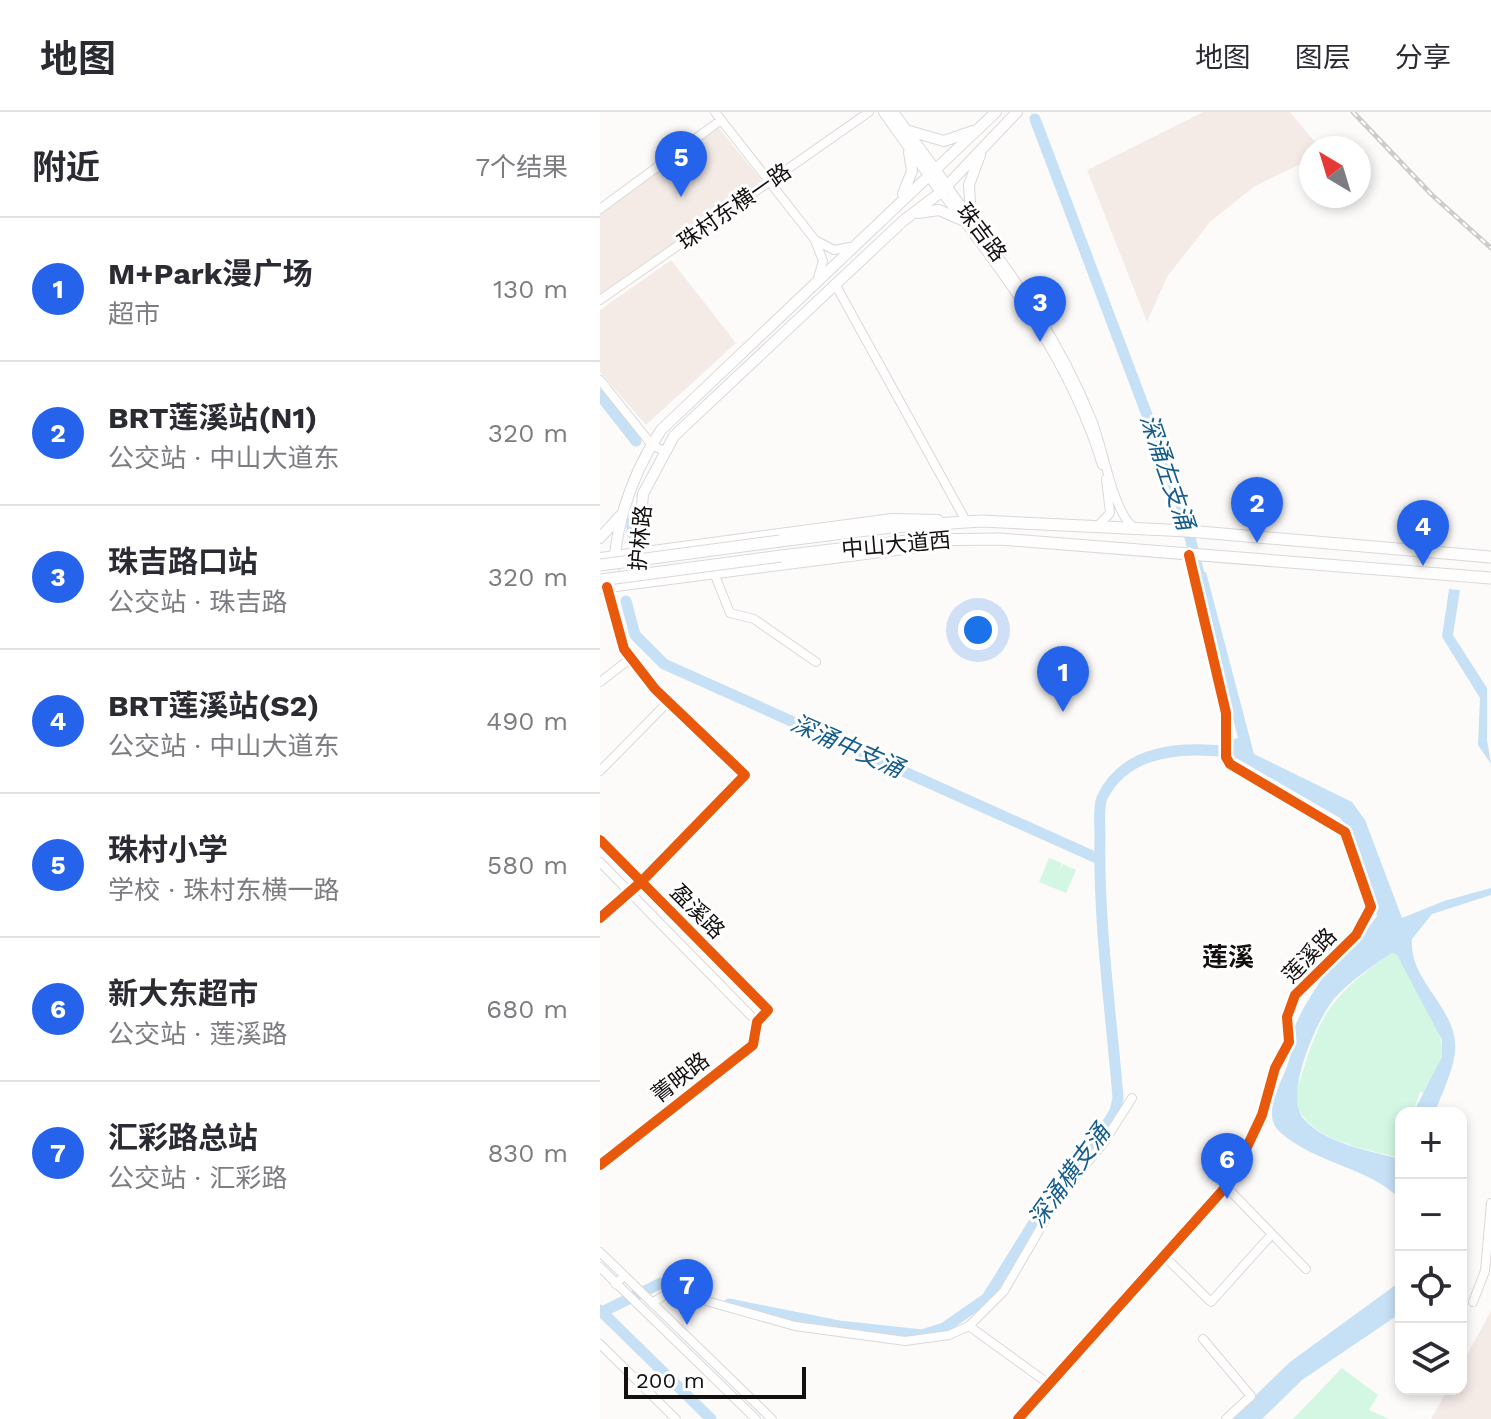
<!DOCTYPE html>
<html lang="zh">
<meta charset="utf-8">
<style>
:root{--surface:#fff;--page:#f2f2f3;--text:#2b2b33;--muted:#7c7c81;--line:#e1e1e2;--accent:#2563eb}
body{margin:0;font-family:"Work Sans","Noto Sans SC",sans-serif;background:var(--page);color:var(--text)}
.controls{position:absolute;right:24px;bottom:24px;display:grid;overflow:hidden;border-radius:16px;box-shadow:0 4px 12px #0003}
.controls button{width:72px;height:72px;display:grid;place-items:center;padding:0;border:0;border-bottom:2px solid var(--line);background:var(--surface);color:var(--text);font:40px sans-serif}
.compass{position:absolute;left:699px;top:24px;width:72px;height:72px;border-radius:50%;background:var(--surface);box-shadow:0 4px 12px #0003;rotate:322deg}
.scale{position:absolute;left:24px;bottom:20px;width:182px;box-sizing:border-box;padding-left:8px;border:4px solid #13100f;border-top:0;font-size:22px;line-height:28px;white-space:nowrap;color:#13100f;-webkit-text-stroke:6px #fff;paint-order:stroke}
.you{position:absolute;left:378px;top:518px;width:28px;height:28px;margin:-20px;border:6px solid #fff;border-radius:50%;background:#1a73e8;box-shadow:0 0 0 12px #1a73e833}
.badge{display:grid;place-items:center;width:52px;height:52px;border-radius:50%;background:var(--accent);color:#fff;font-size:26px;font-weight:700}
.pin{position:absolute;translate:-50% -66px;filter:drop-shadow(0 2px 4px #0008)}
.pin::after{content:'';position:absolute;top:42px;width:28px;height:24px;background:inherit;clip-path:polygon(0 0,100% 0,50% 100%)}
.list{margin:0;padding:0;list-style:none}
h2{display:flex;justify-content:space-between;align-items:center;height:104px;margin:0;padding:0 32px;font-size:34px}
h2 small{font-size:26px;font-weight:400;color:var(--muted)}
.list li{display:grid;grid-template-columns:52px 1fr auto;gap:24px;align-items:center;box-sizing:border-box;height:144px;padding:0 32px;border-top:2px solid var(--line)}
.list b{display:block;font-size:30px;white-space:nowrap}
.list p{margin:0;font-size:26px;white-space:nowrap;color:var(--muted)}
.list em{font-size:26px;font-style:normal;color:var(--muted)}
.icon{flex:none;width:44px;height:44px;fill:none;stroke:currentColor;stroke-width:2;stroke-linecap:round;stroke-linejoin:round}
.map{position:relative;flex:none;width:891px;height:1307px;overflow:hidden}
header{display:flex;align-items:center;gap:48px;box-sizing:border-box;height:112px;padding:0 40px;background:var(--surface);border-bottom:2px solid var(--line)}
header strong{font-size:38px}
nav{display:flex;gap:44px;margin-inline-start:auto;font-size:28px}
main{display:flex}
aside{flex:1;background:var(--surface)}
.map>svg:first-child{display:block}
.built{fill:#f4ebe7}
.green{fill:#d3f7e3}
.water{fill:#c6e0f5}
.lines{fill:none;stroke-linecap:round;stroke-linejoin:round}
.river{stroke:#c6e0f5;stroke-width:11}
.minor-casing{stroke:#dbd8d7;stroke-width:10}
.major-casing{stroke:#dbd8d7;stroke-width:12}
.highway-casing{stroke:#dbd8d7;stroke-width:13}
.minor{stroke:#fffefe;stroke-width:8}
.major{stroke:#fffefe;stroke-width:10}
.highway{stroke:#fffefe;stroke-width:11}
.rail-casing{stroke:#cdcccc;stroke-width:5}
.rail{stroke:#fff;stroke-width:2;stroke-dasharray:6;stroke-linecap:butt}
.highway-bridge-casing{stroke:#dbd8d7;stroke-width:13;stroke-linecap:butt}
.highway-bridge{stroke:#fffefe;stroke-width:11}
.cycleway-casing{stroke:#fff;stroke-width:15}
.cycleway{stroke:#e8590c;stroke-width:10}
.labels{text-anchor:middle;stroke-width:6;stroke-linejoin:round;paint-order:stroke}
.street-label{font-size:22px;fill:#13100f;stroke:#fff}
.water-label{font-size:24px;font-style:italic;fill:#165d8c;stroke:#fff}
.quarter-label{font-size:26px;font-weight:bold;fill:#13100f;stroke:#fff}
</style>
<header>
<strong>地图</strong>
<nav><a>地图</a><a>图层</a><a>分享</a></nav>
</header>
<main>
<aside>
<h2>附近<small>7个结果</small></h2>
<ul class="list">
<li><span class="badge">1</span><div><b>M+Park漫广场</b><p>超市</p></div><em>130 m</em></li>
<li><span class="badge">2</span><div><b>BRT莲溪站(N1)</b><p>公交站 · 中山大道东</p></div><em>320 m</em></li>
<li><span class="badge">3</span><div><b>珠吉路口站</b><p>公交站 · 珠吉路</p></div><em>320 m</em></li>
<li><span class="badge">4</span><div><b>BRT莲溪站(S2)</b><p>公交站 · 中山大道东</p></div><em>490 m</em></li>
<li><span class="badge">5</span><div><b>珠村小学</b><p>学校 · 珠村东横一路</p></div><em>580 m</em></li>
<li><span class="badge">6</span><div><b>新大东超市</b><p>公交站 · 莲溪路</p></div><em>680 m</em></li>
<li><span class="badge">7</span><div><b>汇彩路总站</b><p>公交站 · 汇彩路</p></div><em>830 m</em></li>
</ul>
</aside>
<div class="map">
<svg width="891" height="1307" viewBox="0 0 891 1307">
<rect width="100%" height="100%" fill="#fdfbf9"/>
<path class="built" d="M603,0H690L720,36H711V47L655,74L610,110L567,165L547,210L487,58Z
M118,15L162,69L0,184V101Z
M71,148L136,231L46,313L0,260V198Z
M891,1199V1307H831L848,1277H861V1254Z"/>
<path class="green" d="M449,746L462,751L460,758L463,752L476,758L466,781L439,770Z
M792,841L797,843C811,867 849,919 841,947C838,958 830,970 824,981L820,980L813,1001H801L800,1046C762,1036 708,1029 694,988C718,909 722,889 792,841Z
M742,1256L778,1283L769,1298L789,1307H693Z"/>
<path class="water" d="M596,460H606L654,642L752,690L765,708L802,806L844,789L891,776V783L832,802L812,827C809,865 846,888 854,923C860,948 843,977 835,1001H813L842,945V928L797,843L792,841C773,854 748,870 734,887C716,909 684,983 703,1006C725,1032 768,1038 799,1047L801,1043V1088C770,1055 715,1052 680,1020C658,1001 688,963 691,940C692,934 691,928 692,922C696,907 718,871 728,858C743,838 763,825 777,804L752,720L740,706L631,643V628L638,626Z
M849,477L860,478L853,523L887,576V628L891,652L878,633L880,586L842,525Z
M801,1169V1201L795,1205L702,1268L662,1307H631L690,1250Z"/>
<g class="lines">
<path class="river" d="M435,7L583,398L602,473
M0,283L36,329
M32,421V410
M26,489L35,523L64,552L499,747
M129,1192L239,1214L322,1223L344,1216L387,1186L466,1059L501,1022L515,999L518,986C511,899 498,810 500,723C500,712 498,696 502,686C526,635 588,634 636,641
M0,1198L111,1307
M2,1200L61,1171L93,1182"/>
<defs>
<path id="minor" d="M115,0L215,128L223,149L218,166
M347,74C405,154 454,214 492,308C503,334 513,402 534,415
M341,80C406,163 471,251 502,353
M0,97L121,8
M215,128L234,138L250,135
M235,172L366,409
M0,188L269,0
M0,268L52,333L64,339
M497,415L510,401L506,367
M114,461L130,501L154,507L216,550
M0,570L31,546
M0,659L68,590
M0,728L168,898L157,910L153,933L0,1053
M0,750L157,910
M0,806L41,770L145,663L55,577L24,537L7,475
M607,1055L706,1157
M0,1140L172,1307
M564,1144L611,1190L672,1122
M0,1155L16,1171L21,1167
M17,1172L156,1307
M873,1190L885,1159L891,1091
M52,1191L71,1179L195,1214L305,1229L349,1223L369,1214L404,1179L459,1084L502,1033L532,986
M369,1214L449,1272
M603,1227L651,1284L626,1307
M0,1232L76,1307
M418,1307L631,1069L662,1003L675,956L689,930L687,905L695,883L756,823L771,795L745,720L630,652L626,645V601L589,443"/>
<path id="major" d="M284,0L341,80
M293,0L347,74
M309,19L344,29L373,19
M303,82L312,59L309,40
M318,101L339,98L364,109
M371,106L369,73L380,43
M0,426L20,404
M0,446L292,407L338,408
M36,469L43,382L74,324L303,109L341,80L417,0
M36,471L15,443C20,397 36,356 61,318L396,0
M0,476L343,432
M16,1171L17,1172"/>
<path id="highway" d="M180,429L291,415L381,409L588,419L891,445
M181,444L315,428L400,427L891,466"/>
</defs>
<use href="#minor" class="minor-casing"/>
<use href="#major" class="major-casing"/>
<use href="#highway" class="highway-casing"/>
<use href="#minor" class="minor"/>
<use href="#major" class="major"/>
<use href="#highway" class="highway"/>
<defs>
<path id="rail" d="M753,0L832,83L891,136"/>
</defs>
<use href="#rail" class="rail-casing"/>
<use href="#rail" class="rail"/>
<defs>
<path id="highway-bridge" d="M0,453L180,429
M0,468L181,444"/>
</defs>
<use href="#highway-bridge" class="highway-bridge-casing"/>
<use href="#highway-bridge" class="highway-bridge"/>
<defs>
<path id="cycleway" d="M0,728L168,898L157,910L153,933L0,1053
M0,806L41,770L145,663L55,577L24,537L7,475
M418,1307L631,1069L662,1003L675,956L689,930L687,905L695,883L756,823L771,795L745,720L630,652L626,645V601L589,443"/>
</defs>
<use href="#cycleway" class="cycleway-casing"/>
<use href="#cycleway" class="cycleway"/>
</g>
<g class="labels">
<g class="street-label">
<text transform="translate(134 94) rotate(-35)" y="8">珠村东横一路</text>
<text transform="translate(382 120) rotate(53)" y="8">珠吉路</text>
<text transform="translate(40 426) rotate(-85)" y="8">护林路</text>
<text transform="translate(296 432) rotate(-5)" y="8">中山大道西</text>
<text transform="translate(98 799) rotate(45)" y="8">盈溪路</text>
<text transform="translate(709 843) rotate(-46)" y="8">莲溪路</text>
<text transform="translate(80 965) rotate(-38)" y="8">菁映路</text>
</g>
<g class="water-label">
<text transform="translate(567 360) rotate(71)" y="8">深涌左支涌</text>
<text transform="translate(247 634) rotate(24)" y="8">深涌中支涌</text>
<text transform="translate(469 1064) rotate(-54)" y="8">深涌横支涌</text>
</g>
<g class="quarter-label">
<text x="628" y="854">莲溪</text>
</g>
</g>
</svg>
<div class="controls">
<button>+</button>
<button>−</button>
<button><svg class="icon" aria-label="locate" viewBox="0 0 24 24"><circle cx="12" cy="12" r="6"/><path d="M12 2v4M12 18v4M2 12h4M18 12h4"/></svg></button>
<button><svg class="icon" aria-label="layers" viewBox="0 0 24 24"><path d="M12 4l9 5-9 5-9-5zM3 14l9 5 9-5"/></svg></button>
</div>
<svg class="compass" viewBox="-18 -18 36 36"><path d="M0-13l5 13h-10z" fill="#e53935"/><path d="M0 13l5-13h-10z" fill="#7c7c81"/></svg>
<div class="scale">200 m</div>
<div class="you"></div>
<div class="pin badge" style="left:463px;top:600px">1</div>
<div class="pin badge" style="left:657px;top:431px">2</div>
<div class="pin badge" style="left:440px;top:230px">3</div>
<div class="pin badge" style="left:823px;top:454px">4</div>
<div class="pin badge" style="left:81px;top:85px">5</div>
<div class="pin badge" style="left:627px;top:1087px">6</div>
<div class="pin badge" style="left:87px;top:1213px">7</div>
</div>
</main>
